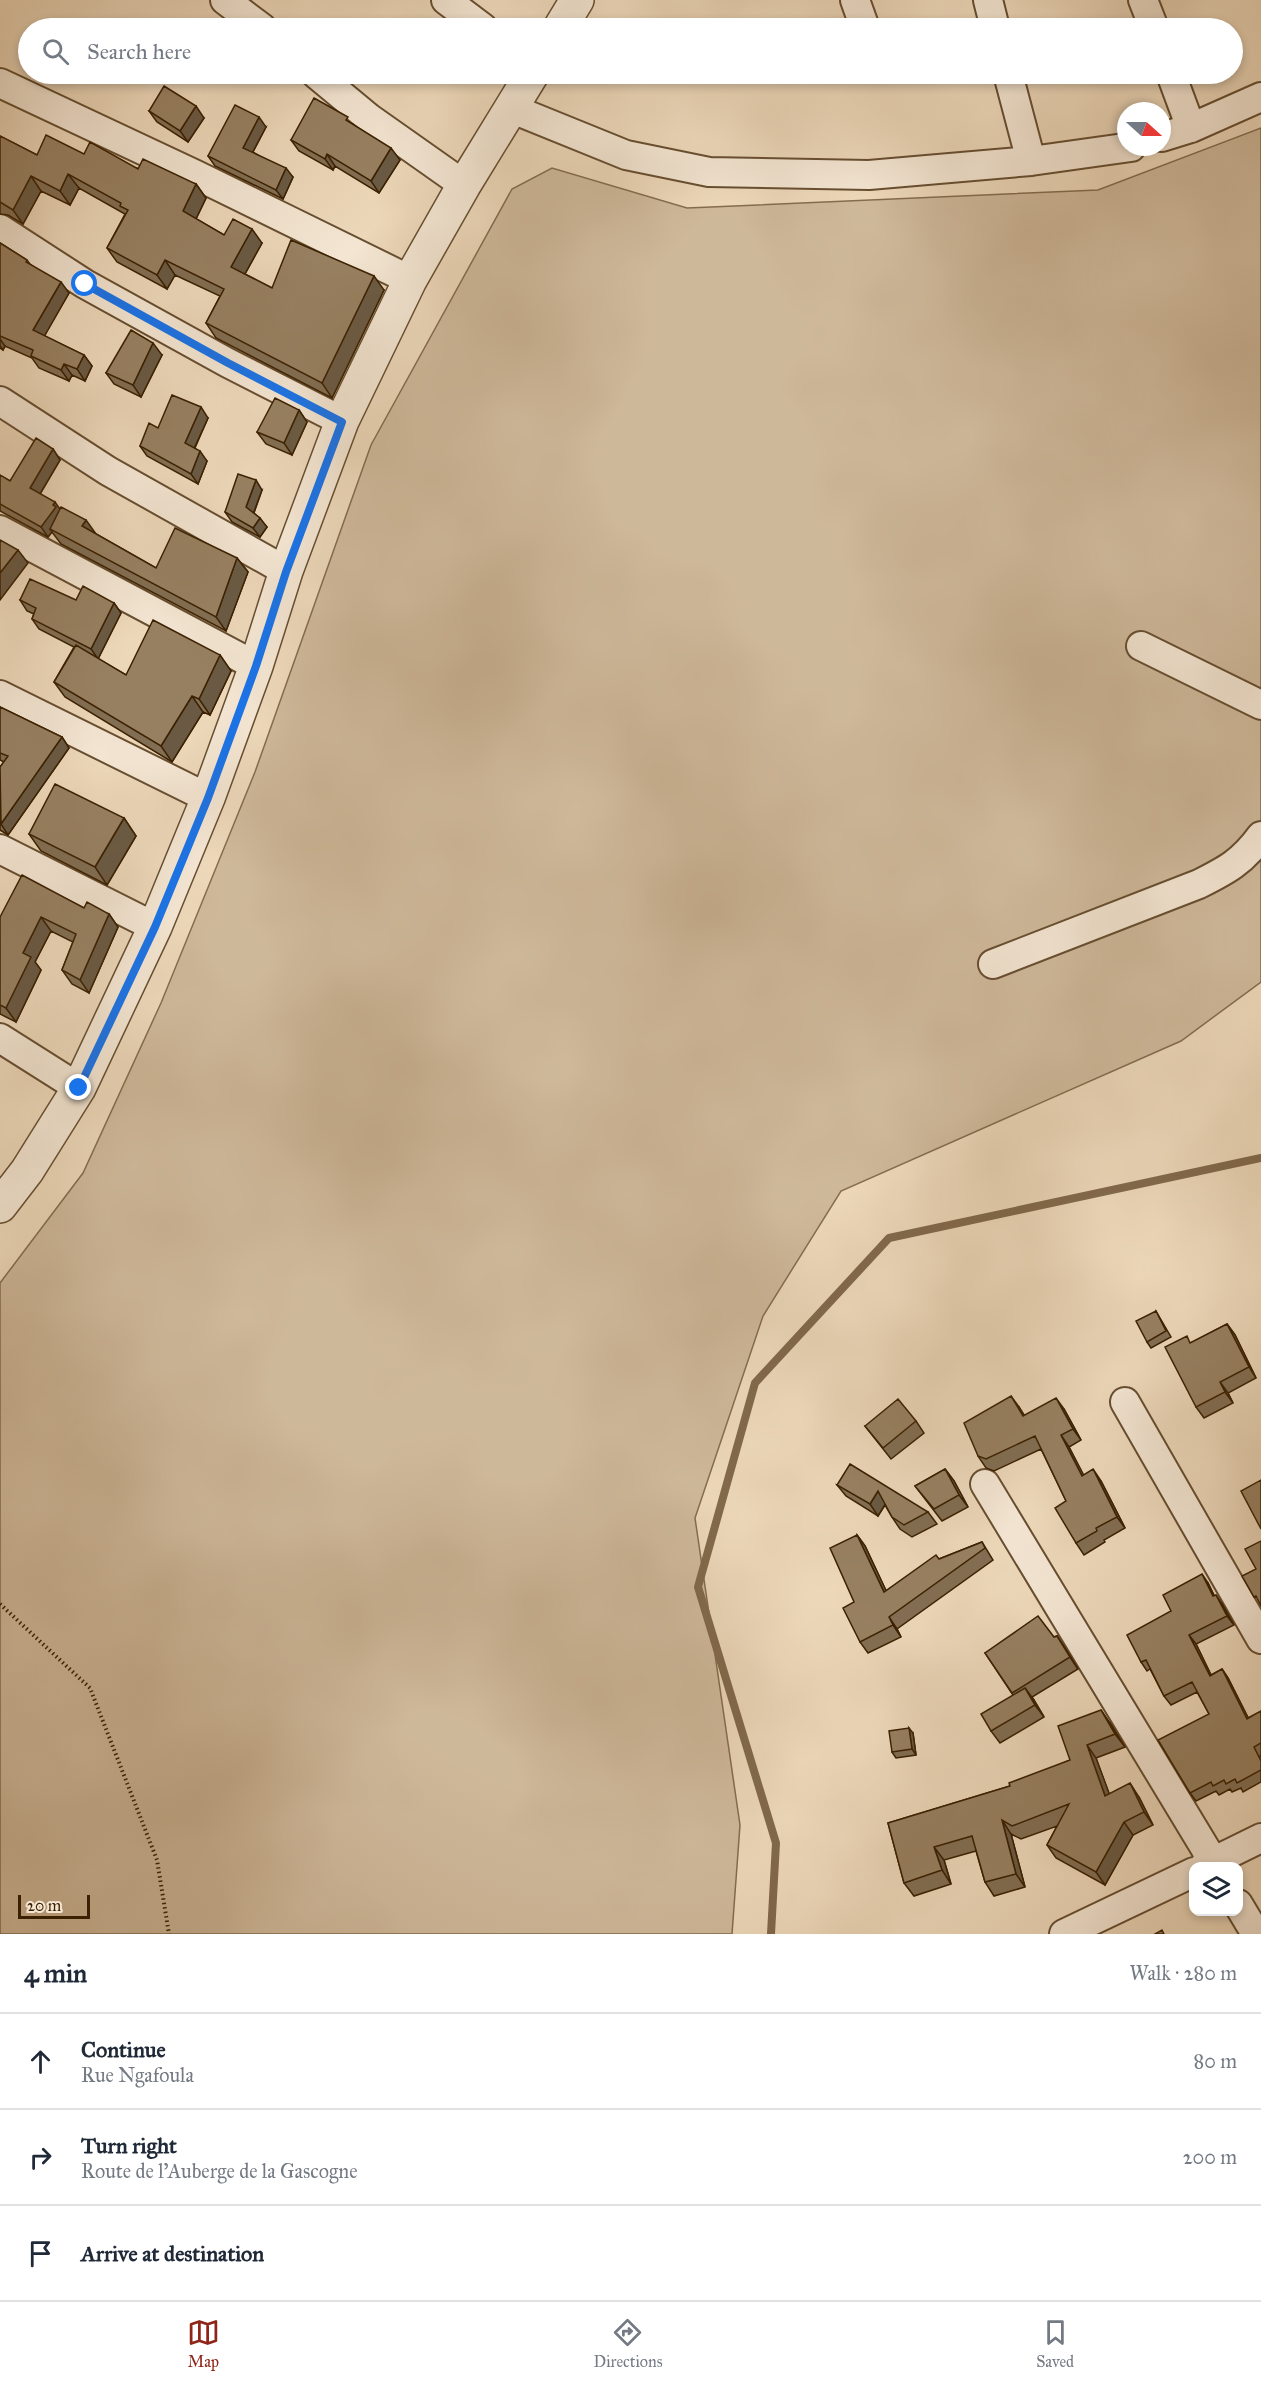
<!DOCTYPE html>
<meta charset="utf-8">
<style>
:root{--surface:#fff;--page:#f2f2f3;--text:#1f2937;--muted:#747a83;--line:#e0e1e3;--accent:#8f2418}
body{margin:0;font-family:"IM FELL Great Primer",serif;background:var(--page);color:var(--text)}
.controls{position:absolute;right:18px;bottom:18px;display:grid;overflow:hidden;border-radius:12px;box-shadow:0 3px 9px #0003}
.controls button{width:54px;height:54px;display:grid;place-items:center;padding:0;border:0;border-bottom:2px solid var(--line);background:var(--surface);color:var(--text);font:30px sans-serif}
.compass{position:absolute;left:1117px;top:102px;width:54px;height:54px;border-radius:50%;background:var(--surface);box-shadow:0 3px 9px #0003;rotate:111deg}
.scale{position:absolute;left:18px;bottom:15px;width:72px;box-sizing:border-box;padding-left:6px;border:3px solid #3b2102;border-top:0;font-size:16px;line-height:21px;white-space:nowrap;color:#3b2102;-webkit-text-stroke:4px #f3e5d2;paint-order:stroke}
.stop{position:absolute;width:18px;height:18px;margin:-14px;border:4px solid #1a73e8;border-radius:50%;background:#fff}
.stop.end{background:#1a73e8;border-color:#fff;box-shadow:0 2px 6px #0008}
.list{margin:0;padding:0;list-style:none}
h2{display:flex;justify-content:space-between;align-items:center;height:78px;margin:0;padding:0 24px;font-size:26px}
h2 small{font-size:20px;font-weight:400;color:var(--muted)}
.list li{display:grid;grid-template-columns:39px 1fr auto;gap:18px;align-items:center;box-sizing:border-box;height:96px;padding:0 24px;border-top:2px solid var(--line)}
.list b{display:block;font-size:22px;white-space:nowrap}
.list p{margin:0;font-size:20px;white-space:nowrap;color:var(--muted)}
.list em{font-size:20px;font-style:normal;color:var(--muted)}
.icon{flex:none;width:33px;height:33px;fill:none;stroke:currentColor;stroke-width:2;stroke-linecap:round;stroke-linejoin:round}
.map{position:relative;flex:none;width:1261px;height:1934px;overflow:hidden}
.search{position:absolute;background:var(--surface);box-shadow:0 3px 9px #0003;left:18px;right:18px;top:18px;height:66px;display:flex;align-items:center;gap:15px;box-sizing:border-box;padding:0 21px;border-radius:33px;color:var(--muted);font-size:22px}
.sheet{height:366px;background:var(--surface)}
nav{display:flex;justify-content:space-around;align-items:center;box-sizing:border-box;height:84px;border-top:2px solid var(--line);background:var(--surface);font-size:16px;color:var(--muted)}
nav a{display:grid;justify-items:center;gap:3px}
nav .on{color:var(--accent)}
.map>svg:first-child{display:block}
.green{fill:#ceb89a;stroke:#846c4e;stroke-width:1.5}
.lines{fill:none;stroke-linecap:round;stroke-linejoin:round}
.stream{stroke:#81694b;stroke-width:8}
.minor-casing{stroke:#674e30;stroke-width:32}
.tertiary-casing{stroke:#674e30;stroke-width:36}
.path{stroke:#3b2102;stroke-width:4;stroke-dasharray:1.5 3;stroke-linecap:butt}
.minor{stroke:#f3e5d2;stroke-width:28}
.tertiary{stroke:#f3e5d2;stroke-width:33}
.wall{fill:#826e53;stroke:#3b2102;stroke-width:1.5}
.shaded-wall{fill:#6a5a44;stroke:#3b2102;stroke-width:1.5}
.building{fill:#978061;stroke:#3b2102;stroke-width:1.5}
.route{stroke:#1a73e8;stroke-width:8}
</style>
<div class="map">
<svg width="1261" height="1934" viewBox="0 0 1261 1934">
<rect width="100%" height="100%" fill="#ecd7b9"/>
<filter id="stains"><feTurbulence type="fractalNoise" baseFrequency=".00333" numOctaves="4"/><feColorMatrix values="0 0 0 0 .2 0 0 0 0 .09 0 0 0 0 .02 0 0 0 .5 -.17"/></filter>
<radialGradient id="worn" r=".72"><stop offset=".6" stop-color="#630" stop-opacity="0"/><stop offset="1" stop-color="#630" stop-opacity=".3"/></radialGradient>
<path class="green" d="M1261,128V982L1181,1041L841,1191L763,1316L695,1518L740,1825L732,1934H0V1283L83,1173L161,1003L255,772L371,445L512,189L552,168L687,208L1098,190Z"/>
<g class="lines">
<path class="stream" d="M771,1934L776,1843L698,1587L755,1383L889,1238L1261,1158"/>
<defs>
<path id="minor" d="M225,0L262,28
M446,0L483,28
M855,0L865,28
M988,0L995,28
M1143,0L1154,28
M316,74L369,118L464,185
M1008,74L1031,161
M1171,74L1191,128
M0,83L196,175L410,280
M510,108L626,155L709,172L869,175L1031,161L1131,147
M1162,137L1191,128L1261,97
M0,229L85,284L228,363L342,421
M0,401L108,471L286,571
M0,530L256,666
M1141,646L1261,705
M0,695L208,798
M0,849L155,927
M993,964L1199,884C1227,870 1242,862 1261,836
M0,1038L79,1088
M1125,1402L1261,1639
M985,1484L1216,1866
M1204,1866L1261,1838
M1238,1904L1256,1934
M1064,1934L1194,1872"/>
<path id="tertiary" d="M560,28L577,0
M0,1206L27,1171L79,1088L155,927L208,798L256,666L286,571L342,421L410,280L464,185L532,74"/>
</defs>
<use href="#minor" class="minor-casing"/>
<use href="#tertiary" class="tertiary-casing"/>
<path class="path" d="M0,1604L90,1688L157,1860L169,1934"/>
<use href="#minor" class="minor"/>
<use href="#tertiary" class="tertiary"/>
</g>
<path class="wall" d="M149,111L204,118L188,142L157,122Z
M353,124L400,160L379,193L335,166L333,170L299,151L291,140Z
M266,127L253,152L293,177L283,199L215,166L208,156Z
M0,136L37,155L84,154L196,184L206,198L196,219L224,235L262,243L245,274L272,288L384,290L332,398L216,338L206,323L220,296L175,275L167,289L117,262L107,248L125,214L79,188L70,205L41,191L23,224L8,215L0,214Z
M0,243L27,260L30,264L69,293L44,336L84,355L92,366L85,381L72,375L69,381L39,368L32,358L5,346L3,350L0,348Z
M162,355L141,397L114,384L106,373Z
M299,410L307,422L292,455L266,444L257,432Z
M208,418L195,448L207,461L198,484L147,456L140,446L158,428Z
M53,449L60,460L40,494L60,509L96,534L156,568L237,558L248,572L226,631L61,544L52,532L48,537L0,511V475L10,481Z
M262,490L254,513L267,527L260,537L232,522L225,512Z
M20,600H76L114,603L121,613L98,659L126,675L220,655L231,671L210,715L203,712L172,762L65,697L54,682L74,647L39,629L32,619L34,614L27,611Z
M0,707L62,737L69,748L8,835L0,830V767L4,762L0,760Z
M124,818L136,836L107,885L41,851L29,834Z
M84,908L109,914L118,927L89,993L72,984L62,970L73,942L51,931L35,962L41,970L16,1022L0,1014V917Z
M1156,1311L1171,1337L1151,1348L1147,1342Z
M1227,1324L1235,1335L1256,1378L1228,1393L1233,1403L1204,1418L1196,1407L1191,1343Z
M1019,1407L1024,1415L1064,1409L1081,1440L1069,1447L1083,1475L1101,1481L1125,1528L1104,1540L1105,1542L1084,1555L1076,1543L1066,1501L1041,1449L994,1471L986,1468L978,1456Z
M916,1421L924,1433L891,1459L865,1426Z
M945,1469L954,1481L968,1507L942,1521L915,1486Z
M837,1485L928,1512L937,1524L912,1537L900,1529L892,1517L885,1505L878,1516L846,1496Z
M857,1535L865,1546L886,1591L939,1559L982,1542L993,1560L897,1629L901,1637L868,1653L860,1642L854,1602Z
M1208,1583L1214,1596L1222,1604L1234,1625L1196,1644L1211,1675L1222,1669L1228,1678L1248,1718L1261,1711V1755L1260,1756L1261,1757V1782L1243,1792L1241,1788L1232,1792L1230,1789L1219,1795L1216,1791L1196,1801L1190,1793L1209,1714L1197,1692L1171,1705L1164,1696L1150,1669L1147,1671L1141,1662L1171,1611Z
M1057,1636L1078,1669L1032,1697L1044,1717L1000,1743L991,1731L1013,1695L985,1653L1054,1637Z
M1110,1723L1125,1747L1096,1758L1109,1794L1139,1797L1153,1825L1133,1835L1105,1885L1056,1858L1047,1845L1057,1826L1021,1839L1011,1834L1025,1887L994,1896L985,1882L976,1851L944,1860L951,1884L914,1896L904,1883L888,1823L1010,1786L1070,1760Z
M913,1733L916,1755L896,1758L892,1752Z"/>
<path class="shaded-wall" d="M196,106L204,118L188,142L180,131Z
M259,117L266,127L250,157L243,148Z
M391,148L400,160L379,193L371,181Z
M327,154L335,166L333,170L325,159Z
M286,168L293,177L283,199L276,190Z
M68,174L79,188L70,205L60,191Z
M31,176L41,191L23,224L13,210Z
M196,184L206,198L193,225L183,211Z
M252,229L262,243L241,281L231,267Z
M165,260L175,275L167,289L157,275Z
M374,276L384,290L332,398L322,383Z
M61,282L69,293L41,342L33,330Z
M0,339L5,346L3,350L0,346Z
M153,343L162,355L141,397L133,385Z
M84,355L92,366L85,381L77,369Z
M64,364L72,375L69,381L61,370Z
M201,407L208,418L192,453L185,443Z
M299,410L307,422L292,455L284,443Z
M53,449L60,460L37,499L30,488Z
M200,451L207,461L198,484L191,474Z
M256,480L262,490L252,517L246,507Z
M55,502L62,512L50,529L52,532L48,537L41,527Z
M260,518L267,527L260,537L253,528Z
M86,520L96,534L82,526Z
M18,550L28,563L0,600V573Z
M237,558L248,572L226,631L216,617Z
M114,603L121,613L98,659L91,649Z
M220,655L231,671L210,715L199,699Z
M192,696L203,712L172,762L161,746Z
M62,737L69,748L8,835L1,824Z
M124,818L136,836L107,885L95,867Z
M109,914L118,927L89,993L80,980Z
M41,917L51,931L35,962L41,970L16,1022L6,1008L23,953Z
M1227,1324L1235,1335L1256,1378L1249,1367Z
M1220,1382L1228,1393L1233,1403L1225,1392Z
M1011,1396L1019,1407L1031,1427L1023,1416Z
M1056,1398L1064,1409L1081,1440L1073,1429Z
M1061,1435L1069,1447L1090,1487L1082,1476Z
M945,1469L954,1481L968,1507L959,1495Z
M1093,1469L1101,1481L1125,1528L1117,1517Z
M878,1491L886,1503L878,1516L870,1504Z
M857,1535L865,1546L892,1603L884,1592Z
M1202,1574L1208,1583L1219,1605L1213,1596Z
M1216,1595L1222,1604L1234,1625L1227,1616Z
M889,1617L897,1629L901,1637L893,1625Z
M1189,1635L1196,1644L1216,1685L1210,1676Z
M1057,1636L1065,1648L1078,1669L1070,1657Z
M1222,1669L1228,1678L1253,1727L1247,1719Z
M1025,1688L1034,1700L1044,1717L1035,1705Z
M1101,1710L1110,1723L1125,1747L1115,1734Z
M909,1728L913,1733L916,1755L912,1749Z
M1087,1745L1096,1758L1115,1809L1105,1796Z
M1130,1783L1139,1797L1153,1825L1144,1812Z
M1002,1820L1011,1834L1025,1887L1016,1874Z
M1124,1822L1133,1835L1105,1885L1096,1872Z
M934,1847L944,1860L951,1884L942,1870Z"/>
<path class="building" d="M164,86L196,106L180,131L149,111Z
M314,98L348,117L346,120L391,148L371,181L327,154L325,159L291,140Z
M235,105L259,117L243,148L286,168L276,190L208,156Z
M46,135L84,154L90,142L138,169L143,159L196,184L183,211L224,235L233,219L252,229L231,267L272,288L291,240L374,276L322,383L206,323L224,289L165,260L157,275L107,248L128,210L120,206L121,203L68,174L60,191L31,176L13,210L0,202V136L37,155Z
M0,243L27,260L26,262L61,282L33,330L84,355L77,369L64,364L61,370L31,356L33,350L0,336Z
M131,330L153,343L133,385L106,373Z
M172,395L201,407L185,443L200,451L191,474L140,446L149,423L158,428Z
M275,398L299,410L284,443L257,432Z
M36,438L53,449L30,488L55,502L53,505L56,507L41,527L0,504V475L10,481Z
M238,474L256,480L246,507L260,518L253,528L225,512Z
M61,507L86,520L82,526L156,568L175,528L237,558L216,617L50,529Z
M0,540L18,550L0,573Z
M30,579L76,600L83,586L114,603L91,649L32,619L36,608L20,600Z
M153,620L220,655L199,699L192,696L161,746L54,682L76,645L126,675Z
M0,707L62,737L1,824L0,767L8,756L0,753Z
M55,784L124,818L95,867L29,834Z
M22,875L84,908L87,902L109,914L80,980L62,970L76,934L41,917L23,953L31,957L6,1008L0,1005V917Z
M1156,1311L1166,1331L1147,1342L1136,1321Z
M1227,1324L1249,1367L1220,1382L1225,1392L1196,1407L1165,1347L1187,1336L1190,1343Z
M1011,1396L1023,1416L1056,1398L1073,1429L1061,1435L1082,1476L1093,1469L1117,1517L1096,1528L1097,1531L1076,1543L1055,1508L1066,1501L1035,1436L986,1459L978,1456L964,1423Z
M898,1399L916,1421L883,1448L865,1426Z
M850,1464L928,1512L904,1525L892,1517L878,1491L870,1504L837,1485Z
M945,1469L959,1495L934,1509L915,1486Z
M1261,1480V1529L1241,1491Z
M857,1535L884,1592L936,1555L939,1559L982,1542L985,1548L889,1617L893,1625L860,1642L843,1608L854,1602L830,1548Z
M1261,1541V1606L1256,1596L1254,1597L1242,1576L1256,1569L1245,1549Z
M1202,1574L1213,1596L1216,1595L1227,1616L1189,1635L1210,1676L1222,1669L1247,1719L1261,1711V1743L1254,1747L1261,1761V1770L1237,1783L1235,1779L1226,1784L1224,1780L1213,1786L1211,1782L1190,1793L1158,1740L1209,1714L1192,1682L1164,1696L1146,1660L1141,1662L1127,1635L1171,1611L1163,1595Z
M1038,1616L1054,1637L1057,1636L1070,1657L1012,1693L985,1653Z
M1025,1688L1035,1705L991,1731L981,1714Z
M1101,1710L1115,1734L1087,1745L1105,1796L1130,1783L1144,1812L1124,1822L1096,1872L1047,1845L1069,1804L1012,1826L1002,1820L1016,1874L985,1882L972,1836L934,1847L942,1870L904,1883L888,1823L1010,1786L1009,1783L1070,1760L1058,1726Z
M909,1728L912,1749L892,1752L889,1731Z
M1162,1930L1164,1934H1155Z"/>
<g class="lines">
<path class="route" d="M79,1088L155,927L208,798L256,666L286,572L342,422L228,363L85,284"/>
</g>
<rect width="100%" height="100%" filter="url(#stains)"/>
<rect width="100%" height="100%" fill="url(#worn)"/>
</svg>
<div class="controls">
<button><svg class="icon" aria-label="layers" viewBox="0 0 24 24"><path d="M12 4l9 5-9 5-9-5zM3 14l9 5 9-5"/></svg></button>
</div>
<svg class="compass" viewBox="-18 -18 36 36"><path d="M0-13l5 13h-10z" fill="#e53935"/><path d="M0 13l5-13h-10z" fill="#747a83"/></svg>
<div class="scale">20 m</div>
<div class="stop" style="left:85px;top:284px"></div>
<div class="stop end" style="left:79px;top:1088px"></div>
<div class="search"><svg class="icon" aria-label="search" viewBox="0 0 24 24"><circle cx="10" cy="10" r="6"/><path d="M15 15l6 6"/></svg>Search here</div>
</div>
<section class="sheet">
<h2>4 min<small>Walk · 280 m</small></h2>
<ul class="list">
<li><svg class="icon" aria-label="ahead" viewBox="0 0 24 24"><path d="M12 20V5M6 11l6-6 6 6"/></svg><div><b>Continue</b><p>Rue Ngafoula</p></div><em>80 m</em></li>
<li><svg class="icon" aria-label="right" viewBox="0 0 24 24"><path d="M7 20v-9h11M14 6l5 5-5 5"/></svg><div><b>Turn right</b><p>Route de l'Auberge de la Gascogne</p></div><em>200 m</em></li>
<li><svg class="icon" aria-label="arrive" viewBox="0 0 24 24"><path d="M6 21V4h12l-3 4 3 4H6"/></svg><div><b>Arrive at destination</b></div></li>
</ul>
</section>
<nav>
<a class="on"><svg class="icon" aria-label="map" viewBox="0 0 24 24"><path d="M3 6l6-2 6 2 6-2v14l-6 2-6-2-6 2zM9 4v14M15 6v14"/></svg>Map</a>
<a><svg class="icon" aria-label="directions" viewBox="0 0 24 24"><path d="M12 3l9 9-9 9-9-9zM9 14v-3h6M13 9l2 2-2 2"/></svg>Directions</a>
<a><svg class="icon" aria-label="saved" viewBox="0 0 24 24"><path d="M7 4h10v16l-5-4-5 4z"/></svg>Saved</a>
</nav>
